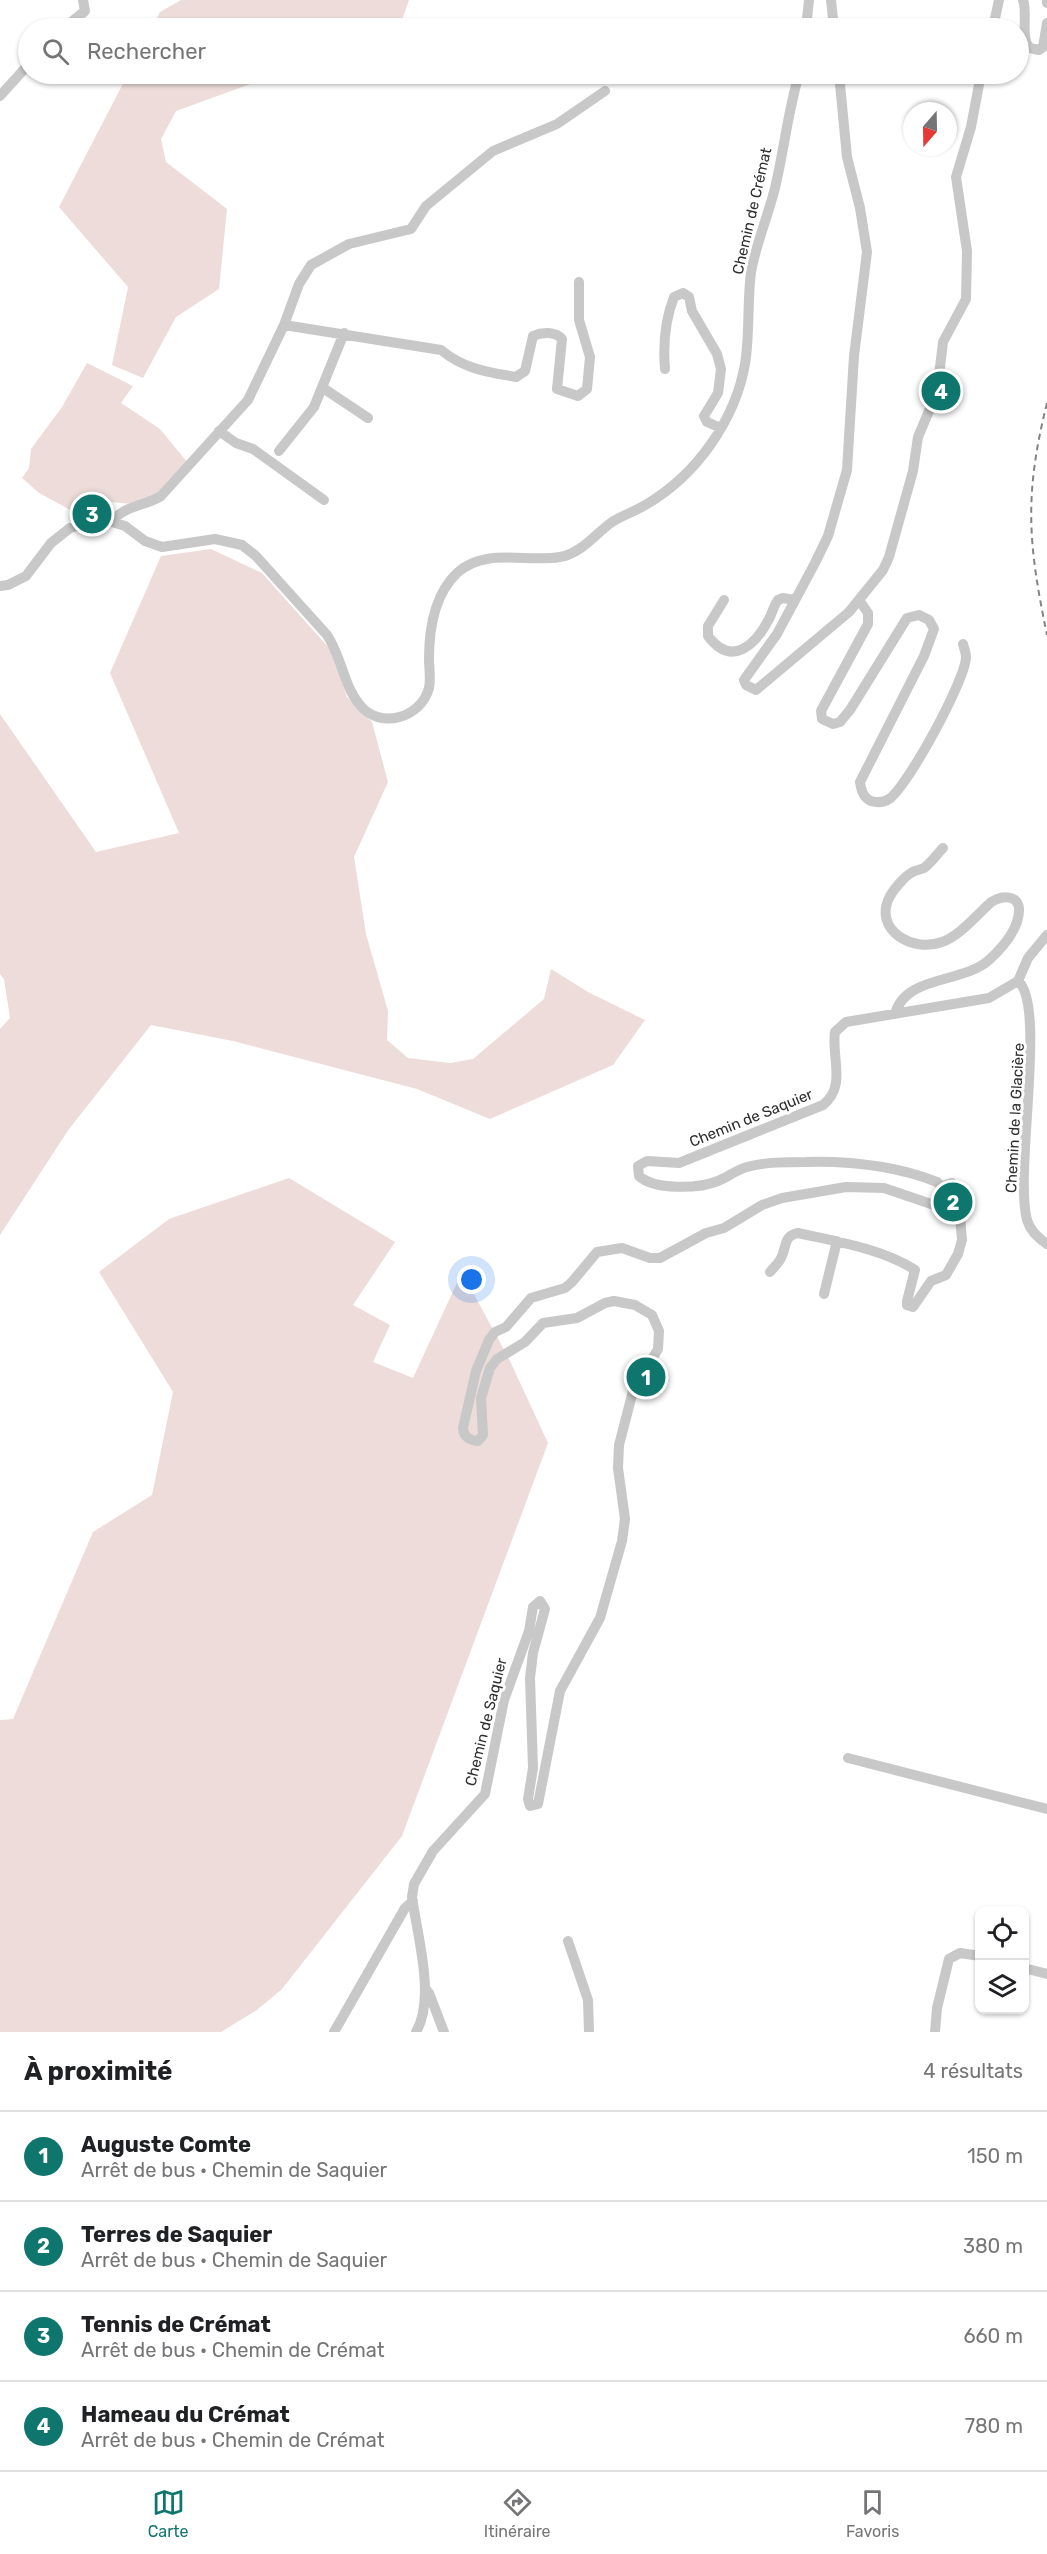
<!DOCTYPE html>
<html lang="fr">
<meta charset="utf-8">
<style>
:root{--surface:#fff;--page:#f2f2f2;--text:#202124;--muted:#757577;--line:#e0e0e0;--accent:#0f766e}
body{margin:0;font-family:Rubik,sans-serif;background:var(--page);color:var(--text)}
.controls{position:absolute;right:18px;bottom:18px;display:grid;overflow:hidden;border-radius:12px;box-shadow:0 2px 4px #0004}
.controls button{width:54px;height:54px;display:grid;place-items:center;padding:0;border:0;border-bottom:2px solid var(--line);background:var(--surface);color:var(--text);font:30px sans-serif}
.compass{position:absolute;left:903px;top:102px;width:54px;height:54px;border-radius:50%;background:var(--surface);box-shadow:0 2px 4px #0004;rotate:200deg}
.you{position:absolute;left:472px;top:1280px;width:21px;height:21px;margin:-15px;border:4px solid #fff;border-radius:50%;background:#1a73e8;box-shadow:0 0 0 9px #1a73e833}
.badge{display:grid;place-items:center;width:39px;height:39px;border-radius:50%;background:var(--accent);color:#fff;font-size:20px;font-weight:700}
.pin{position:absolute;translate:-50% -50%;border:3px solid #fff;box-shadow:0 2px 6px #0006}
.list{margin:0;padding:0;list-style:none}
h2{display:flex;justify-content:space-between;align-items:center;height:78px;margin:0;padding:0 24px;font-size:26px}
h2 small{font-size:20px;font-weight:400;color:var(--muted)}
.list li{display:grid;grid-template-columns:39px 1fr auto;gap:18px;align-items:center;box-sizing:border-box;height:90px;padding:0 24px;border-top:2px solid var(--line)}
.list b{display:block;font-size:22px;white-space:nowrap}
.list p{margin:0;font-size:20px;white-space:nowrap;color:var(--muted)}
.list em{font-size:20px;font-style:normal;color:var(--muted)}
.icon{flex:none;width:33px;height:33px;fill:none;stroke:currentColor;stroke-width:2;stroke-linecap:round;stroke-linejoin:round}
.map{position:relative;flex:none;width:1047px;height:2032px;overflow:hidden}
.search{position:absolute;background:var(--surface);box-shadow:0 2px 4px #0004;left:18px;right:18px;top:18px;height:66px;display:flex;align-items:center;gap:15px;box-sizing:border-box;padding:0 21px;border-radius:33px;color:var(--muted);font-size:22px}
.sheet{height:438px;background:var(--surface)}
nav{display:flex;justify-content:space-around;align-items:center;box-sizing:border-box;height:84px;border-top:2px solid var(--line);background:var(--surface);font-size:16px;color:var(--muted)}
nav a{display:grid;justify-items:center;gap:3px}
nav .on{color:var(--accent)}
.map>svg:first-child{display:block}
.green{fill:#eddcda}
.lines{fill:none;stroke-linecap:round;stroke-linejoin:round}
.minor{stroke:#c8c8c8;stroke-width:10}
.rail{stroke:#838383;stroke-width:2;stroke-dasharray:6 4.5;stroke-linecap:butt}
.labels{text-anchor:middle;stroke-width:6;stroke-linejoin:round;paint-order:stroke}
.street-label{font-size:15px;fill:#2e2e2e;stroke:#fff}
</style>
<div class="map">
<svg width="1047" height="2032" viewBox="0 0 1047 2032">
<rect width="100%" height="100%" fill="#fff"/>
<path class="green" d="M181,0H409L399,28H152L160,12Z
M128,74H278L176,111L161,139L166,162L227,209L219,289L176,317L143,378L112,365L128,287L59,207Z
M87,363L133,386L121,403L160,429L187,462L160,491L148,498L132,504L110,502L78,514L39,493L22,478L29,468L31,449L62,407Z
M211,549L262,573L330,649L347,697L372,722L388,782L354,857L366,934L388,1011L387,1040L408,1058L450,1063L473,1059L544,999L551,969L588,992L645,1020L613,1065L490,1119L417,1089L233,1041L151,1025L69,1129L0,1235V1029L10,1018L4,979L0,974V714L96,852L179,833L110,673L161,556Z
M289,1178L395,1242L353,1305L390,1325L373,1362L413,1378L462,1272L510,1361L548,1443L402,1836L282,1989L257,2010L221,2032H0V1720L13,1719L93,1532L152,1495L173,1392L99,1272L169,1219Z"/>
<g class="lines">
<path class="minor" d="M831,0L834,28
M1023,0C1028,14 1020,38 1030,48L1039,50L1043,47L1047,23
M1047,0V3
M64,28L85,11L83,0
M806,28L809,0
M993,28L999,0
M839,74L847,157L860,208L867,252L854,356L847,470L828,536L815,563L777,634L744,680L746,685L756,690L849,612L883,570L889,557L913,471L918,437L937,392L943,342L966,299L967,251L956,177L971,127L981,74
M0,96L28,65
M284,325L441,350C464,369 488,372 516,377L525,371L533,336C542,332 555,331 562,339L557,389L578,396L587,389L590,357L579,320V282
M665,369C663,345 665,320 674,297L683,293L689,297L692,311L717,354L721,369L718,393L704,416L707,422L721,428
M323,388L368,418
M219,431L236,443L253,449L324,500
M279,451L314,407L344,333
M112,522C122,506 146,506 161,496L248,400L284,325L299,284L311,265L349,244L411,229L426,206L493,151L557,124L605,91
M0,586L8,585L26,576L51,543L70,528L95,521L112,522L125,526L145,541L162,547L215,539L242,545L256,556L327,635C342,657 343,685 360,705C380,730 421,718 429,688C431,679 429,667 429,659C429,629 434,595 457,573C485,547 527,563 560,557C582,553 595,534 612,522C623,515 636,511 647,504C696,475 735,421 745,364C750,334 747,303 751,272C756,244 768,216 775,188C784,150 788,111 799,74
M724,600L708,626V636C732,668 756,645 770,617C773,611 774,605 778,600L783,598L795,600
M859,600L868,613V624L821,711L822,719L833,724L840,722L850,710L907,618L919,615L929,620L934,629L924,656L860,782C861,790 863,798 871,801C878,803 883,803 889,799C908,786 966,679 966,657C966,653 964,648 963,644
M1018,981C1047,1005 1014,1171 1027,1220C1030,1230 1038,1238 1047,1244
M1018,981L1028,958L1047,935
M895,1014C905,975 962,984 989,960C1002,948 1019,929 1019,910C1019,892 996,896 988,905C975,917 959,936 942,942C913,953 872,930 890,896C894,889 904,877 911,873C915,870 920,870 924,868C931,863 937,854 943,848
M770,1272C774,1267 780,1262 782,1256C787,1244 784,1236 798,1233C834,1241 884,1249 915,1270L907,1301V1305L913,1307L931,1281L946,1275L958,1254L962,1240L958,1192L952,1183L943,1186
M824,1294L837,1241
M848,1758L1047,1809
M568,1941L588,2000L589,2032
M1024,1968L1047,1974
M425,1988L429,1993L444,2032
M334,2032L405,1908L413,1901
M416,2032C436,1998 417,1935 412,1897L414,1884L433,1851L485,1794L504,1700L529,1631L533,1607L540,1601L545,1609L533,1653L530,1678L533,1768L528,1799L530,1806L538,1804L560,1691L600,1618L622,1541L625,1519L618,1468L619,1445L633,1391L658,1349L659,1331L652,1315L635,1305L614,1301L605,1303L577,1318L543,1323L525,1342L497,1359L490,1368L481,1398L483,1435L478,1441C470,1441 463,1436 463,1428L476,1371L489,1340L495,1332L506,1327L531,1298L565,1288L572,1282L597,1252L622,1248L650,1258H660L706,1233L724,1228L762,1205L782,1198L846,1187L884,1188L934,1205L942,1203L946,1191L937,1182C896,1166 850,1161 806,1162C787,1162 765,1162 747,1167C736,1170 728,1177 718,1181C698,1189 654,1190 639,1176L638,1166L647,1161L679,1163L823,1105C847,1086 831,1057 835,1032L846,1022L989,998L1018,981
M935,2032L937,2008L949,1959L960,1953L980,1956"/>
<path class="rail" d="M1047,403C1024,495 1028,543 1047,635"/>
</g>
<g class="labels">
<g class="street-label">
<text transform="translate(752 211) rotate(-77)" y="5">Chemin de Crémat</text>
<text transform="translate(751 1118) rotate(-22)" y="5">Chemin de Saquier</text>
<text transform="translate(1015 1118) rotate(-87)" y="5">Chemin de la Glacière</text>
<text transform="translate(486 1722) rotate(-76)" y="5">Chemin de Saquier</text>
</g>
</g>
</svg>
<div class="controls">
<button><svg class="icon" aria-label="locate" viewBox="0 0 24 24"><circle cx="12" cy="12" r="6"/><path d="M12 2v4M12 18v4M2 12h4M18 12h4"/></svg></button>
<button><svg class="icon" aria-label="layers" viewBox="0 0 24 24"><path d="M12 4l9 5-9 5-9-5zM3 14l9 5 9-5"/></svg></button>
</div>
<svg class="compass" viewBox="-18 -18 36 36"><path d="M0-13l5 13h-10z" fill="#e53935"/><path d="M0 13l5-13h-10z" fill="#757577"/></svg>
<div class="you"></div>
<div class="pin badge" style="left:646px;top:1377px">1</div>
<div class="pin badge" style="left:953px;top:1202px">2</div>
<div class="pin badge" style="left:92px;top:514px">3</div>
<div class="pin badge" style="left:941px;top:391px">4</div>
<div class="search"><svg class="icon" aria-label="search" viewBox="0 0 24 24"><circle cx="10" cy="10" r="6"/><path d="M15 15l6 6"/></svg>Rechercher</div>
</div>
<section class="sheet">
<h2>À proximité<small>4 résultats</small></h2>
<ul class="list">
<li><span class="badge">1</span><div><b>Auguste Comte</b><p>Arrêt de bus · Chemin de Saquier</p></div><em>150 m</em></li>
<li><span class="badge">2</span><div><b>Terres de Saquier</b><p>Arrêt de bus · Chemin de Saquier</p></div><em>380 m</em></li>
<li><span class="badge">3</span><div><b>Tennis de Crémat</b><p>Arrêt de bus · Chemin de Crémat</p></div><em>660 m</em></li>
<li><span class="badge">4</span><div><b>Hameau du Crémat</b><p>Arrêt de bus · Chemin de Crémat</p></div><em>780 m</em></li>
</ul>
</section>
<nav>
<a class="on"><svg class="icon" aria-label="map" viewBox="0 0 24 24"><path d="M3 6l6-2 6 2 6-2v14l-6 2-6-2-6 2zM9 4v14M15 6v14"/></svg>Carte</a>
<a><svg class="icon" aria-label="directions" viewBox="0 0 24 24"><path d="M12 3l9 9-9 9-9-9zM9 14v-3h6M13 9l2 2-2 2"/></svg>Itinéraire</a>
<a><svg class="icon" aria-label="saved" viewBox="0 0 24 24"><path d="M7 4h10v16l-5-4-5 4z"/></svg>Favoris</a>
</nav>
